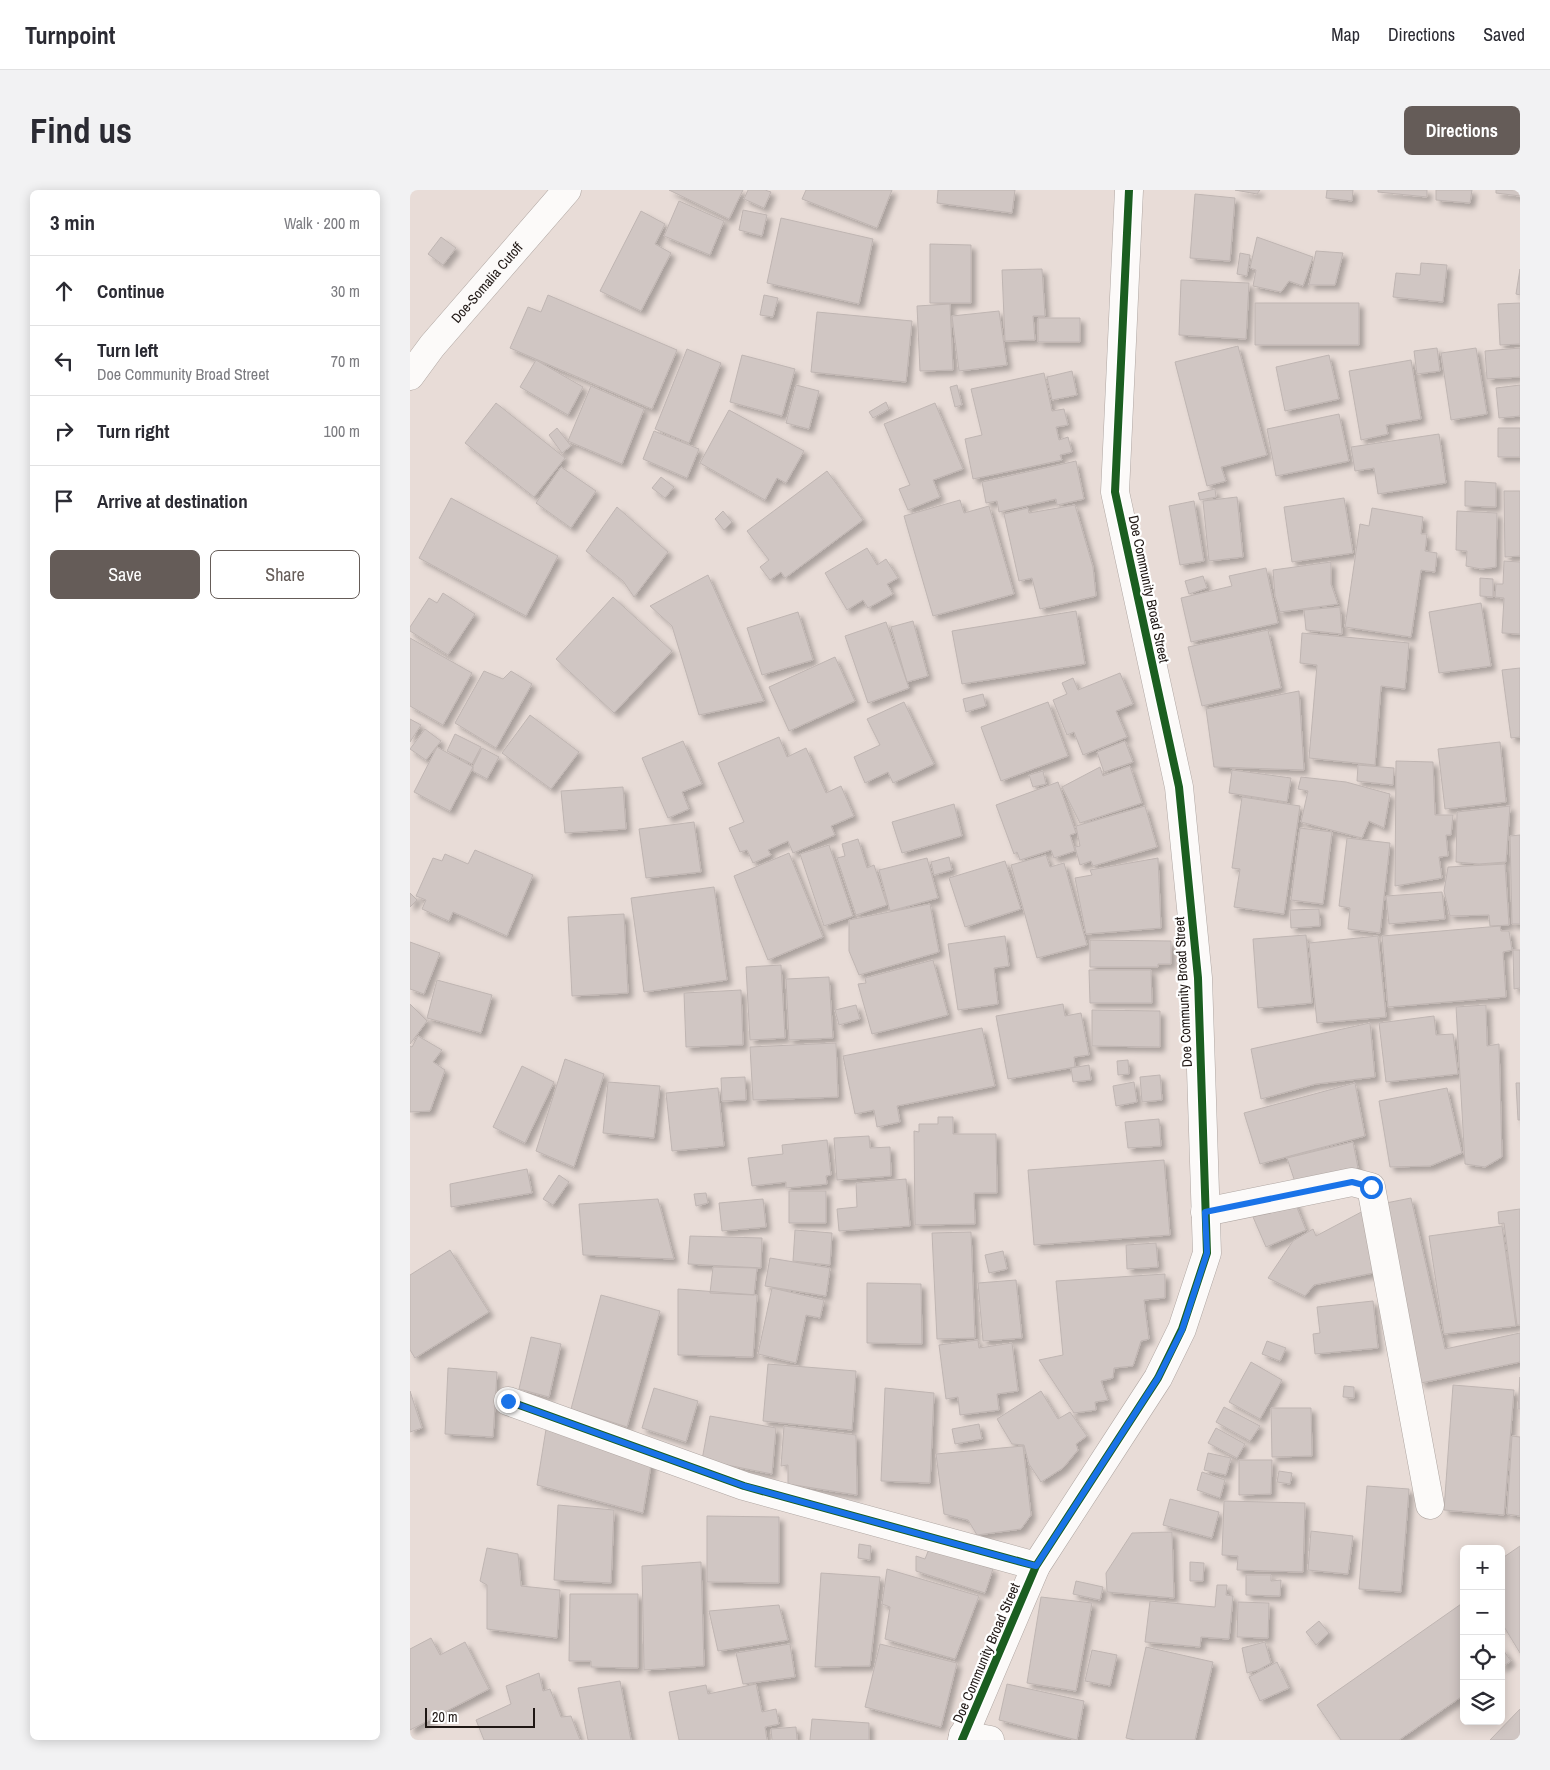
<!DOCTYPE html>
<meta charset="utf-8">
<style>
:root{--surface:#fff;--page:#f2f2f3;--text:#2b2b33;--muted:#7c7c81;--line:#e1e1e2;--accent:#655c58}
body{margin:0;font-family:"Archivo Narrow",sans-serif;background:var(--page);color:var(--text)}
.controls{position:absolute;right:15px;bottom:15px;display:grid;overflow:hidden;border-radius:8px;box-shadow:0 2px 12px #0003}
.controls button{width:45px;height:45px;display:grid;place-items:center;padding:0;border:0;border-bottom:1px solid var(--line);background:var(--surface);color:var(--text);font:25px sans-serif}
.scale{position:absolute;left:15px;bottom:12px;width:110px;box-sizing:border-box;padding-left:5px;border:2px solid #1f1714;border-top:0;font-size:14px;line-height:18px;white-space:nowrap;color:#1f1714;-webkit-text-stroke:4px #fff;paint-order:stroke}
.stop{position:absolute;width:15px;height:15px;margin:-11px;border:4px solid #1a73e8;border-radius:50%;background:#fff}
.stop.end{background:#1a73e8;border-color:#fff;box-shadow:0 1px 5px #0008}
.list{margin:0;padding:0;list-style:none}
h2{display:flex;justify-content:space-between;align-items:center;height:65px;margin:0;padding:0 20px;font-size:21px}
h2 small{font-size:16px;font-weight:400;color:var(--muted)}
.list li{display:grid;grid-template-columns:32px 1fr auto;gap:15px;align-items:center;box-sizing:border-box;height:70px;padding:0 20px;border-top:1px solid var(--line)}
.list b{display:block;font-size:19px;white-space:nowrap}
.list p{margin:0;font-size:16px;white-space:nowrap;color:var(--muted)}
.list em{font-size:16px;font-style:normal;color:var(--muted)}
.actions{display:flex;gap:10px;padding:15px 20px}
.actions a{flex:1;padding:11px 0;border:1px solid var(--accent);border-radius:8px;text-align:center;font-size:18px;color:var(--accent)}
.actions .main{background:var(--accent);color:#fff}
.icon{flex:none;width:28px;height:28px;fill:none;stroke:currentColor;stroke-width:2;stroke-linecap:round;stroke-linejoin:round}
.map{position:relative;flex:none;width:1110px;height:1550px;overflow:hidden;border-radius:8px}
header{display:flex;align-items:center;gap:30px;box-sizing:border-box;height:70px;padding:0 25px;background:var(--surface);border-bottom:1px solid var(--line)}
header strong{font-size:24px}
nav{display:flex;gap:28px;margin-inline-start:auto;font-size:18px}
.intro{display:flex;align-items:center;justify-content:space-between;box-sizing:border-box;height:120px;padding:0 30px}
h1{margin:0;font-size:35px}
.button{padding:12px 22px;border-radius:8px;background:var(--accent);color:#fff;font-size:18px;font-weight:700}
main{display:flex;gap:30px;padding:0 30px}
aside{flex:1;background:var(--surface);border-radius:8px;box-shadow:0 2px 12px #0003}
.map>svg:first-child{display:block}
.building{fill:#d0c6c3;stroke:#bfb5b2;filter:url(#shadow)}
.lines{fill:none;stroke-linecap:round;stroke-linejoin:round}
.minor-casing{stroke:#afa6a2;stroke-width:29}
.minor{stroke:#fcfaf9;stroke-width:28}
.cycleway-casing{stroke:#fff;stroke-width:11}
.cycleway{stroke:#1b5e20;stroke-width:8}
.route{stroke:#1a73e8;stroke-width:6}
.labels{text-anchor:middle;stroke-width:4.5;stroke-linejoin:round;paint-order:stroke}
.street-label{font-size:14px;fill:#1f1714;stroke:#fff}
</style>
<header>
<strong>Turnpoint</strong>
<nav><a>Map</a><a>Directions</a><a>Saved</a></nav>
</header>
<div class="intro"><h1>Find us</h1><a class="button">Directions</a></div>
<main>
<aside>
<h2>3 min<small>Walk · 200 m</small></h2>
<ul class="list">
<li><svg class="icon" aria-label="ahead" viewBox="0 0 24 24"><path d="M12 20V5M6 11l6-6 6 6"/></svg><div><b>Continue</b></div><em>30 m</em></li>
<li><svg class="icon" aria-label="left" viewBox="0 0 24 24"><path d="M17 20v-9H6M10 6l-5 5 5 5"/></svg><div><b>Turn left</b><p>Doe Community Broad Street</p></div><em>70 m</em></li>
<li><svg class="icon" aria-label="right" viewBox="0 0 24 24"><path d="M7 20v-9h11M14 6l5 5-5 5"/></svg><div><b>Turn right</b></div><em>100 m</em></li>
<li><svg class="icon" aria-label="arrive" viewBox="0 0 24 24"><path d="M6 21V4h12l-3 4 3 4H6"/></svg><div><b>Arrive at destination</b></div></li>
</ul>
<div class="actions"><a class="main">Save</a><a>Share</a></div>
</aside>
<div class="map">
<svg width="1110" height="1550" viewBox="0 0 1110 1550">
<defs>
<filter id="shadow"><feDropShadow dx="4.5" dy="4.5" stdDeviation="2.5" flood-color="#0004"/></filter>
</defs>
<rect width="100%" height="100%" fill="#e8dcd7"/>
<path class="building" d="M259,0H333L319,29Z
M338,0H355L361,2L354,18L334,9Z
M396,0H482L467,38L392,9Z
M528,0H605L602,23L527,13Z
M825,0H850L847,4Z
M917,0H943L942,11L916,8Z
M968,0H1017V7L968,2Z
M1026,0H1062L1060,13L1026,10Z
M1086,0H1110V6L1086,3Z
M785,4L825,8L820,71L780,68Z
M269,11L314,31L300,65L254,46Z
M333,20L357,25L352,46L329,40Z
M231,21L255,34L245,54L261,63L231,121L190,101Z
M371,28L463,49L449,114L357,93Z
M31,47L46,58L33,75L18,64Z
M847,47L903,67L893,96L879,91L871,102L843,96L846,80L840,78Z
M520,54L561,55V113H520Z
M906,61L933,63L925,95H899Z
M830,63L840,65L837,86L827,84Z
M1011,73L1037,75L1033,112L983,107L986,83L1010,85Z
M632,79L635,126H623L625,150L595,151L592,80Z
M1110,79V105L1106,104Z
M771,90L839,93L836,149L769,145Z
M138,105L267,160L242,219L100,158L118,117L131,122Z
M354,105L368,108L363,127L350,125Z
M845,113H949V155H845Z
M1110,113V154L1090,155L1088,114Z
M540,114L543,180L510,181L507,116Z
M589,121L597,175L549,181L542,126Z
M407,122L502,131L496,192L401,182Z
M628,128H670V152H628Z
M828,156L857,265L811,277L816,291L797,296L765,172Z
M1027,158L1030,181L1007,184L1004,161Z
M1066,158L1077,224L1041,230L1031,163Z
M1110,158V187L1077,189L1075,161Z
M277,159L311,173L279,253L245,239Z
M332,165L385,179L372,226L320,212Z
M919,165L929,209L875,221L866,177Z
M126,170L173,197L158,225L110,197Z
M1001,170L1011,229L976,235L978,244L951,250L939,181Z
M662,181L667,205L642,210L637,187Z
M634,183L642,221L654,219L658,235L646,237L649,250L658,247L662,262L650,265L652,270L563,289L555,249L572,245L561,199Z
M386,195L409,201L399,239L376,233Z
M547,195L552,215L545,217L540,197Z
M1110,195V226L1089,228L1086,198Z
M181,196L234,219L212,274L158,251Z
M476,212L479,219L463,228L459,222Z
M86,213L155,268L124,307L55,253Z
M525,213L553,279L523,290L530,307L498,320L489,299L500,295L474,234Z
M319,220L394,261L376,293L367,288L355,310L290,273Z
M929,224L939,271L866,286L857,239Z
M147,238L161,256L152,263L139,245Z
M1088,238H1110V267H1088Z
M244,241L289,259L277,288L233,269Z
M1029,244L1036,293L968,304L964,278L945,281L941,257Z
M666,271L674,309L647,315L646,309L589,322L587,311L576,313L572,292Z
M151,277L186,301L161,338L126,313Z
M417,281L453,330L375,388L371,382L360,390L350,377L359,370L337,341Z
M251,287L264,297L255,308L242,298Z
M1055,291L1086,293V317L1055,316Z
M805,299L806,307L790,310L788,303Z
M1094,301H1110V366L1095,367Z
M827,307L833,367L799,371L793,311Z
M41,308L148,366L116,426L9,368Z
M934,308L943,363L882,372L874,317Z
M550,310L554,323L579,316L604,404L523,426L494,326Z
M784,311L794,371L770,375L759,316Z
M665,315L683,377L686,406L630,419L622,388L609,391L594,324L618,318L619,323Z
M207,317L258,362L224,407L213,391L176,361Z
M962,318L1013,327L1011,344H1017L1015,361L1027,363L1025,382L1011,380L1001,447L935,437L950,334L959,336Z
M313,321L322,332L314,340L305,329Z
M1047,321L1087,323L1086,377L1071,379L1056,376L1057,361L1046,360Z
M457,358L467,375L476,369L488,388L477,394L483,404L458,418L453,410L437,420L415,383Z
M1094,371L1110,372V444L1092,443L1094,408L1085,407L1086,394H1093Z
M921,372V394L928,414L870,422L865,406L863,380Z
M856,378L868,433L781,452L771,408L822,396L819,386Z
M298,385L354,511L289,525L262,436L240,416Z
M793,386L797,398L779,404L775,391Z
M1070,388L1083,389V407L1070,406Z
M33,403L65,424L38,465L0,441V437L19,408L27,413Z
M203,407L262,461L204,523L146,469Z
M1071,413L1081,476L1029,483L1019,422Z
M930,417L932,444L896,440L894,420Z
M666,421L675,474L552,494L542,441Z
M388,422L403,470L352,485L337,438Z
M503,431L518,486L497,492L481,437Z
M476,432L499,498L458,513L435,446Z
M858,440L871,498L792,516L778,457Z
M892,443L999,453L995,499L971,496L965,575L899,568L907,475L890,473Z
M0,448L62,483L33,535L0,516Z
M425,467L445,511L379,541L359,497Z
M1110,478V547L1101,548L1092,480Z
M74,481L93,489L101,481L122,494L86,558L45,533Z
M710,483L723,514L706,521L717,547L673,565L664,542L657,545L643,510L657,504L652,493L663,488L668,500Z
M889,501L894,580L804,577L796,519Z
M573,504L576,516L556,522L553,509Z
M494,512L524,574L483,593L478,582L455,593L444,567L470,555L457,529Z
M638,512L658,566L591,591L571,537Z
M120,525L169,562L141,599L92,563Z
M0,529L11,535L0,552Z
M15,539L31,551L16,570L0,559Z
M45,544L71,557L62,574L37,561Z
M369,547L377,567L396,558L416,603L431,596L444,626L421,636L425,645L383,663L378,651L358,660L361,665L343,673L337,660L330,662L319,638L334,632L308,573Z
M273,551L292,594L272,602L279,619L258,628L232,568Z
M715,551L723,572L694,582L687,562Z
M1090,552L1096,612L1035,619L1028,559Z
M27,557L63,577L40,621L4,602Z
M72,558L89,567L77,589L63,581V576Z
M986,571L1023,572L1025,625H1043L1041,645H1036L1038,666L1029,667L1032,688L985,696Z
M948,575L984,578L983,595L947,591Z
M720,576L732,613L670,633L652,597L690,577L693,586Z
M822,580L881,588L877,612L819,603Z
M633,581L636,594L623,597L619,585Z
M891,587L936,592L980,604L974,638L959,631L952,648L891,632L898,601L888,599Z
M648,592L666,643L660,645L665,661L644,668L641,660L610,670L607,662L604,664L586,615Z
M213,597L216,639L155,643L151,601Z
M832,607L890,616L874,724L824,717L830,679L822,678Z
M544,614L552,646L492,663L482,632Z
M735,616L747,657L683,676L681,671L670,675L665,657L670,656L666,636Z
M1100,616L1096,672L1069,674L1046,672L1047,622Z
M284,632L291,682L236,688L229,639Z
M890,638L922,642L913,714L881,710Z
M1110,645V734H1102L1100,646Z
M937,648L980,653L970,743L938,739L940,718L929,716Z
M448,649L457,678L464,675L477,715L446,725L427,668L435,666L432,654Z
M419,655L443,726L414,736L390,664Z
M65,660L123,685L97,746L43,722L39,731L12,719L16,710L6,706L23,668L32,671L35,664L58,674Z
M379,663L413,747L358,770L324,686Z
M636,665L640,677L654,673L677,755L627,768L601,675Z
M539,667L542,680L524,685L521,672Z
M517,668L528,708L480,721L469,680Z
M748,668L751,738L676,744L665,688L682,685L680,680Z
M595,671L611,719L555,737L539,688Z
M1095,674L1099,735L1080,736L1079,725L1040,726L1034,701L1038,677Z
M304,697L317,790L234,802L221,708Z
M1032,702L1035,729L979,734L976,706Z
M0,703L7,710L0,717Z
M520,714L529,762L449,785L439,761V730Z
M909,719L910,736L881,738L880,720Z
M214,724L218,803L162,806L158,727Z
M1090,736L1091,741H1099L1102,760L1093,762L1096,807L978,817L972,746Z
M896,745L902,813L848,818L843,749Z
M595,746L599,776L584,778L588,814L548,820L538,754Z
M968,746L976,827L907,833L899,753Z
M680,750L761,751V774H748V777H680Z
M0,752L30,763L14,804L0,799Z
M1103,760H1110V798L1104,799Z
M523,770L538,825L462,844L448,794L456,793L455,788Z
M371,775L375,848L340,850L336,777Z
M679,780H741L742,813H680Z
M419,787L423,848L379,850L376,789Z
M27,790L82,805L71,843L17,828Z
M331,800L333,855L276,857L274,803Z
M0,814L17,831L0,854Z
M653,814L655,826L671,823L679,865L664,867L665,877L598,889L586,826Z
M446,815L450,829L429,835L425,820Z
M1076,815L1077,856L1089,854L1092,967L1075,977L1055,974L1046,817Z
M682,820L750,821V857L682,856Z
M1024,826L1026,845L1043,844L1048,884L976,892L969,833Z
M960,833L965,887L906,894L851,909L841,859Z
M572,838L585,896L487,916L490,932L467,937L464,920L445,924L433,866Z
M8,846L32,860L23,872L35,880L20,921L0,922V856L2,857Z
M426,853L428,907L343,910L340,857Z
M155,869L194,884L164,977L126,961Z
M718,870L719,884L708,885L707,871Z
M679,875L681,890L663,892L661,878Z
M112,876L144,892L115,953L83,937Z
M750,885L752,910L732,912L730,887Z
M335,887L336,910L312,911L311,888Z
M198,892L250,896L244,948L193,943Z
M724,892L727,912L706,916L703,896Z
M945,893L955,946L850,974L834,923Z
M1106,893H1110V930H1108Z
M308,898L314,956L262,961L256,903Z
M1037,898L1052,963L1020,976L980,977L969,911Z
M528,927H543V944H586L587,1003H564L565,1034L505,1035L504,941L509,942V934H528Z
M749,929L751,956L718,958L715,932Z
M459,946L460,958L480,957L481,986L427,990L424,948Z
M417,950L421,985L416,986L417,994L376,998V992L342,996L338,968L373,964L372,955Z
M943,952L948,978L886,995L877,968Z
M754,970L760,1045L624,1055L618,980Z
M117,979L122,1003L41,1017L40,994Z
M149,985L159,992L143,1015L133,1009Z
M496,989L500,1036L429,1041L427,1019L447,1017L446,993Z
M379,1001H416V1033H379Z
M296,1003L298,1013L286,1016L284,1004Z
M1001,1008L1035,1159L1110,1143V1172L1011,1193L971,1014Z
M248,1009L264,1069L173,1065L169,1014Z
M353,1009L356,1037L312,1041L309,1013Z
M884,1010L896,1040L856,1057L843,1027Z
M957,1019L973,1081L904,1095L895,1106L858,1088L883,1051L903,1039L906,1046Z
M1110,1019V1135H1107L1094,1033L1089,1034L1088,1022Z
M1092,1036L1106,1136L1034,1144L1019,1046Z
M385,1040L422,1043L420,1075L383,1071Z
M561,1042L565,1148L527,1149L522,1043Z
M280,1046L352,1048L351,1078L278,1074Z
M746,1053L748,1077L717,1079L716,1055Z
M40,1060L79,1122L5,1168L0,1160V1085Z
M593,1061L597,1079L579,1083L575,1065Z
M360,1068L420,1078L416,1106L355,1096Z
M303,1077L347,1078L344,1105L300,1103Z
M755,1084V1108L734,1110L739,1149L731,1151L723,1176L704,1178L703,1188L691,1191L698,1210L685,1212L686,1220L664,1223L629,1170L653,1165L646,1091Z
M606,1090L612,1148L573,1151L568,1093Z
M457,1093L511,1094L512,1154L457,1153Z
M362,1098L414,1110L410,1128L396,1125L386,1173L348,1164Z
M268,1099L347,1105L343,1167L268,1165Z
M191,1105L250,1121L217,1237L161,1219Z
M963,1111L968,1158L905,1164L903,1144L910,1143L907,1117Z
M121,1147L151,1154L139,1207L109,1199Z
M568,1150L569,1158L602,1153L608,1201L587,1204L589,1220L550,1225L548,1207L536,1209L529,1155Z
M857,1151L876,1158L870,1171L852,1164Z
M841,1172L872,1190L850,1229L819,1212Z
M358,1174L446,1181L442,1240L353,1231Z
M38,1178L87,1182L83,1247L35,1244Z
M1110,1187V1219H1108Z
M1043,1195L1104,1200L1094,1325L1034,1320Z
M934,1196L944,1197V1208L933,1207Z
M244,1198L288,1211L276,1252L232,1238Z
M475,1198L524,1203L520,1293L471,1291Z
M0,1201L12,1238L0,1242Z
M631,1201L648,1229L660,1222L677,1246L666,1254L668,1260L653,1278L631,1292L619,1274L614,1255L602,1254L587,1229Z
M814,1217L850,1236L840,1251L806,1232Z
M861,1218H901L902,1266L862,1267Z
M300,1226L366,1238L362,1284L292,1270Z
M137,1233L242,1269L233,1323L127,1295Z
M569,1234L572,1249L545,1254L542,1239Z
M374,1236L446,1245L447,1305L378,1294V1275L371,1276Z
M806,1238L835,1254L827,1268L798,1253Z
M1102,1246L1110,1247V1326L1097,1324Z
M613,1256L621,1325L611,1339L567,1345L558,1330L534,1324L526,1264Z
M798,1263L821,1268L816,1285L794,1280Z
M829,1270H862L861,1304L829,1305Z
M869,1281L882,1283L880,1294L867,1292Z
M792,1282L815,1290L810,1308L787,1300Z
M957,1296L999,1299L991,1402L949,1399Z
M760,1309L809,1322L802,1348L753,1335Z
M814,1311L895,1313L893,1382L827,1380L828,1366L812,1365Z
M148,1315L204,1320L201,1393L144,1390Z
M297,1326L369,1327V1393L297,1392Z
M901,1341L943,1346L938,1384L898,1380Z
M762,1342L764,1408L697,1402L696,1383L722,1343Z
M449,1354L461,1356L460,1370L448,1368Z
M1110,1356V1463L1093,1435L1091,1437V1369Z
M77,1358L108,1364L111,1396L150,1400L147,1448L77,1439V1395L70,1391Z
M519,1359L583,1379L575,1403L506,1381V1366L515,1369Z
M291,1372L294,1476L234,1480L232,1376Z
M780,1372L794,1373L793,1391H780Z
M477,1379L569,1406L545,1469L475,1449L480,1417L472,1414Z
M411,1383L470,1387L460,1476L405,1477Z
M836,1385H861V1391L871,1390L870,1406L836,1405Z
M666,1391L693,1397L690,1410L663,1404Z
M807,1395H817L816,1405L823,1406L819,1449L791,1447L790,1457L735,1452L740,1411L805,1417Z
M160,1404H228V1478L181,1477V1471H159Z
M631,1407L682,1413L666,1501L617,1493Z
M828,1412L859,1413L858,1448L827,1447Z
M1054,1412V1505L989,1550H931L907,1515Z
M369,1415L378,1450L308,1461L299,1421Z
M909,1431L919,1443L906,1455L896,1442Z
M21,1448L30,1465L55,1452L79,1499L0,1540V1459Z
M855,1452L861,1473L848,1480L837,1483L832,1458Z
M380,1454L385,1487L333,1494L326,1463Z
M470,1454L547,1473L531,1537L455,1517Z
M736,1457L803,1472L785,1550H725L716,1548Z
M1091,1457L1101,1471L1091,1478Z
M682,1460L707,1465L700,1496L675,1491Z
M867,1472L879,1498L850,1511L839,1487Z
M129,1483L133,1501L140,1499L151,1527L161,1526L170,1550H74L66,1530L101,1514L96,1496Z
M210,1491L221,1550H178L168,1498Z
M346,1494L352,1522L366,1519L369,1534L355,1537L357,1550H269L259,1502L296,1495L298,1504Z
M597,1494L674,1511L667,1550L589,1530Z
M1110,1519V1550H1080Z
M402,1529L459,1533V1550H400Z
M386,1537L387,1550H362L361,1539Z"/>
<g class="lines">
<defs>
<g id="minor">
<path id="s1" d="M0,186L22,156L157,0"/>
<path d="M795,1022L942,992L961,997L1020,1315"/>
<path d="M98,1211L334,1296L626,1376"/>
<path d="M553,1545L580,1550"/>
<path d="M552,1550L626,1376L748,1188L772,1139L797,1063L788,788L769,597L705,302L719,0"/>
</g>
</defs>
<use href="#minor" class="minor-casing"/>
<use href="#minor" class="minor"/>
<defs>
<path id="cycleway" d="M98,1211L334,1296L626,1376
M552,1550L626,1376L748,1188L772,1139L797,1063L788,788L769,597L705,302L719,0"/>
</defs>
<use href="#cycleway" class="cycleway-casing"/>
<use href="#cycleway" class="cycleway"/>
</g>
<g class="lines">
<path class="route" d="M98,1211L334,1296L626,1376L748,1188L772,1140L797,1063L795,1022L942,992L961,997"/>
</g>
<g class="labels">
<g class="street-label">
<text dy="5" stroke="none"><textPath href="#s1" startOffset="121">Doe-Somalia Cutoff</textPath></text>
<text transform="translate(739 399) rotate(78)" y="5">Doe Community Broad Street</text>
<text transform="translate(773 802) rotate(-93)" y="5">Doe Community Broad Street</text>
<text transform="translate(576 1463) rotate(-67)" y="5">Doe Community Broad Street</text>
</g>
</g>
</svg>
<div class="controls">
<button>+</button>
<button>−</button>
<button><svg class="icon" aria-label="locate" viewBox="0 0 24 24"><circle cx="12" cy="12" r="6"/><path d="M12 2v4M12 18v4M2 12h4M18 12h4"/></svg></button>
<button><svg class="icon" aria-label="layers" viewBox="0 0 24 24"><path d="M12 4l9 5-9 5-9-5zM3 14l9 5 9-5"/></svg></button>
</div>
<div class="scale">20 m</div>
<div class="stop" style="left:961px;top:997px"></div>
<div class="stop end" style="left:98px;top:1211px"></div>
</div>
</main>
